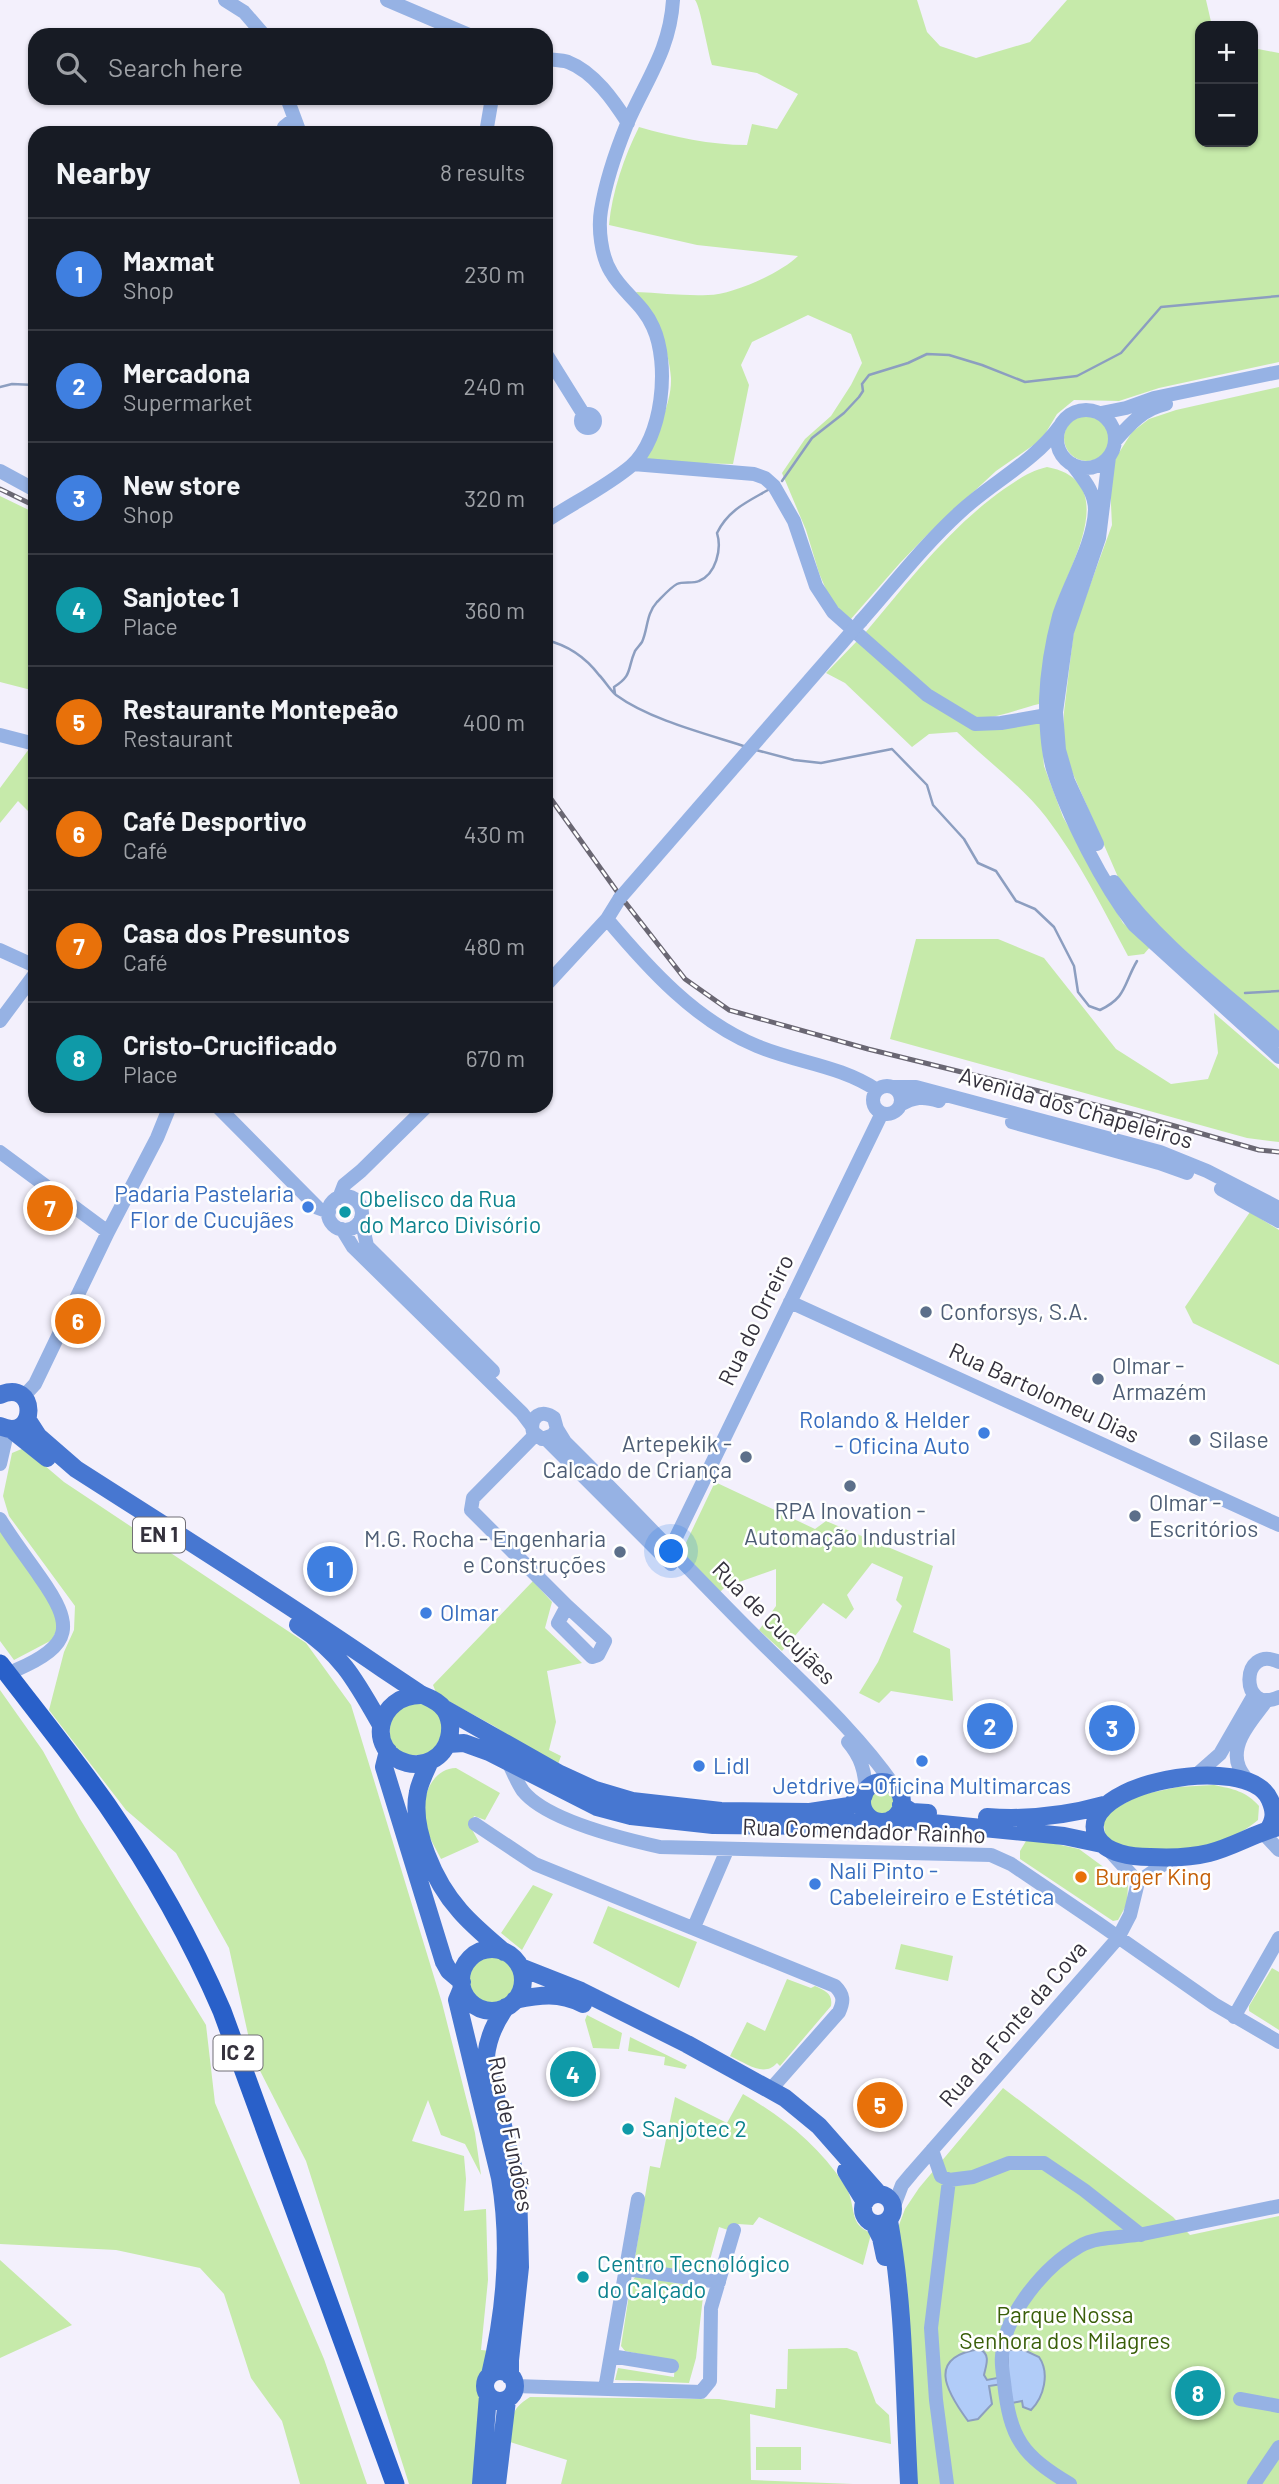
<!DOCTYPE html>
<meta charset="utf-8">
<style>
:root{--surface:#171b24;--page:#20242c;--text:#f1f3f6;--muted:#9ea1a6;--line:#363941;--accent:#ea580c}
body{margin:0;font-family:Barlow,sans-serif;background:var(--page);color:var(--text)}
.controls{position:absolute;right:21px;top:21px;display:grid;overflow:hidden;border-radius:14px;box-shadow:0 2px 5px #0004}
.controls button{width:63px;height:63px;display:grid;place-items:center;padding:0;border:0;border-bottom:2px solid var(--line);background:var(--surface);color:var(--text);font:35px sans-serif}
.you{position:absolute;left:672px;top:1552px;width:24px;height:24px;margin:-18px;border:5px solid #fff;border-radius:50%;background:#1a73e8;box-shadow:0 0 0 10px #1a73e833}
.badge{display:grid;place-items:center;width:46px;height:46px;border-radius:50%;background:var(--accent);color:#fff;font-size:23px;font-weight:700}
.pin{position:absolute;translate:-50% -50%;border:4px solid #fff;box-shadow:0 2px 7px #0006}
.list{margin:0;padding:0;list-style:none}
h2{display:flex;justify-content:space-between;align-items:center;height:91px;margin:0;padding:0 28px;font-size:30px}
h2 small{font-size:23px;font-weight:400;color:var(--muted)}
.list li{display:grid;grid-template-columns:46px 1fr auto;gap:21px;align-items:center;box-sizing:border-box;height:112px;padding:0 28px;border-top:2px solid var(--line)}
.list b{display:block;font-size:26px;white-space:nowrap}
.list p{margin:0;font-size:23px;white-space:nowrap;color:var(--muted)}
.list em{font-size:23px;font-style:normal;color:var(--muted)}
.icon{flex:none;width:38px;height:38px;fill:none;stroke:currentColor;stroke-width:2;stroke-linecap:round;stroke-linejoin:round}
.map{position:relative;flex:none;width:1279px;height:2484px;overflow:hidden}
.search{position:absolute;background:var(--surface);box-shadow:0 2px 5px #0004;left:28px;top:28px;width:525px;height:77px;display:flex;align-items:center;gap:18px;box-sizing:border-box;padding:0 24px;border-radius:21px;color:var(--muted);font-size:26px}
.panel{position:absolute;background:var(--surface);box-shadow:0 2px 5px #0004;left:28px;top:126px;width:525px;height:987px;border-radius:21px}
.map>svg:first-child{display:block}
.green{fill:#c6eaaa}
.water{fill:#b1ccf8;stroke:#8c9ec0;stroke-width:2}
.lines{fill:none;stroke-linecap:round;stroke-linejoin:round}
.stream{stroke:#8c9ec0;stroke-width:2.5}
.minor{stroke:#96b2e4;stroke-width:14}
.major{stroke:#4777d1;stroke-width:18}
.highway{stroke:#2960c9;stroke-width:19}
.rail-casing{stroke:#6a6773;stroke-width:5}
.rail{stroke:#fff;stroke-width:2.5;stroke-dasharray:8;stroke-linecap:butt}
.minor-bridge{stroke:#96b2e4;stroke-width:14}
.shop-dot{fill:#3f7fe0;stroke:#fff;stroke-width:2.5}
.culture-dot{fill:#0f9aa8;stroke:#fff;stroke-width:2.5}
.service-dot{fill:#5c6f8a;stroke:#fff;stroke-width:2.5}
.food-dot{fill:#e8710a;stroke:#fff;stroke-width:2.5}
.labels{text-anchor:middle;stroke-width:5;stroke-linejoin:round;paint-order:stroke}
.shield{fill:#fff;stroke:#716f76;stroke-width:2}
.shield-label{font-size:21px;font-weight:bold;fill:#34313c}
.street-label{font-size:23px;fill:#34313c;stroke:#fff}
.shop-label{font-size:23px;fill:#366cbe;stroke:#fff;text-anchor:start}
.culture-label{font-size:23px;fill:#0d838f;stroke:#fff;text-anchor:start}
.service-label{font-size:23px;fill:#4e5e75;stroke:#fff;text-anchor:start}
.food-label{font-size:23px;fill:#c56008;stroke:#fff;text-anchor:start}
.park-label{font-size:23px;fill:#395e09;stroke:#fff}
</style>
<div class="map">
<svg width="1279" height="2484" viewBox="0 0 1279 2484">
<rect width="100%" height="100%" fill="#f3f0fc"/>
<path class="green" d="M695,0H917L927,32L940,46L976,58L1030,42L1067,0H1206L1212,26H1200V142H1253V48L1279,53V362L1159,388L1119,401L1074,400L1057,414L1045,434L1035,444L996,471L928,534L900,563L850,620L830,599L819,573L806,530L782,473L805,439L831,416L851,385L862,363L851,334L808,315L752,342L741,365L749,385L733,464L644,462C654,437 672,405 671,378C669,347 654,316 636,292C660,293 684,296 708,295C732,295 781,273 798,256L697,245L609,225C612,192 624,157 639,127C674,137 710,145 747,145L752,124L777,129L798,94L757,73L712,65C708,53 700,5 695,0Z
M1279,387V1034L1143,913L1118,877L1063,751L1064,712L1074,629L1112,525L1110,485L1115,459L1132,432L1149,419L1176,410Z
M1064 438a23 23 0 1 1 46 0a23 23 0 1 1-46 0Z
M1047,467C1127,482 1063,574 1052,618C1046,646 1043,676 1039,704C1022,708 997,718 981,718C950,719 888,654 865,633C908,582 949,528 1004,489C1019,479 1030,471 1047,467Z
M0,496L35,513V691L0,682Z
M858,640L956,719H1040L1044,766L1063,817L1123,923L1150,947L1144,954L1128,956C1103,909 1079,860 1046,817C1021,785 986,760 957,732L929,734L912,747L845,683L826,673Z
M29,749L35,751V818L18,801L0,823V788Z
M916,939H998L1044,958L1116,1049L1171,1084L1208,1079L1218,1053L1214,1013L1279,1069V1142L1247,1138L890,1039Z
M1250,1212L1279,1230V1365L1193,1323L1185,1307Z
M24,1448L64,1482L306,1643L351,1705L442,2003L475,2133L481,2175L465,2144L441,2135L428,2100L412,2141L464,2156L466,2179L464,2211L486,2209L488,2280L481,2350L491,2351L489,2361L478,2382L482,2410L475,2484H409L306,2161L253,2057L229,1948L176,1853L126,1810L49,1710L64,1652L74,1630L75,1606L9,1516L3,1496L12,1453Z
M715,1482L815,1529L826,1521L933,1566L913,1632L950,1649L953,1701L891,1691L879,1703L859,1693L878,1662L902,1606L896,1600L903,1577L872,1563L847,1595L854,1609L846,1619L823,1603L782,1651L759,1630L776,1606V1569L725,1587L720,1592L685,1555L684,1547Z
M0,1529L54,1603L60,1623L52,1640L14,1660L0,1641Z
M533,1581L552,1602L545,1628L582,1663L547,1671L556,1722L549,1750L561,1756L557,1767L494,1726L437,1695L433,1685Z
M0,1690L43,1751L80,1819L206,2025L215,2103L324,2359L367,2484H300L282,2421L251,2378L224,2294L200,2268L116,2250L0,2244Z
M414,1700L438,1711L445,1728L432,1754L403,1756L389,1742L391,1714Z
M456,1768L500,1793L485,1820L474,1816L470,1826L479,1842L441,1859C436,1849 430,1839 426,1829C419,1805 428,1769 456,1768Z
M1214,1785C1233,1789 1246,1791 1259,1806L1258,1820C1226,1849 1139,1868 1105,1835L1103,1815L1140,1795L1178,1787Z
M865 1803a15 15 0 1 1 30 0a15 15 0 1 1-30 0Z
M1038,1840L1079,1849L1128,1885L1127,1904L1118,1920L1113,1921L1020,1859V1851L1026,1841Z
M533,1885L553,1894L522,1950L501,1933Z
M608,1906L697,1942L679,1988L593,1943Z
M901,1944L953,1956L948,1981L895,1969Z
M467 1980a25 25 0 1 1 50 0a25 25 0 1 1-50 0Z
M1272,1968L1279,1972V2030L1249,2011V2006Z
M787,1979L811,1988L815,1986C825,1991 833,1993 831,2006L780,2066L777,2063C764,2078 746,2063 730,2056L747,2022L765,2031Z
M587,2015L622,2033L619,2049L593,2048L585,2020Z
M630,2037L687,2065L685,2069L664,2065L665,2057L628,2051Z
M1003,2088L1173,2217L1190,2235L1279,2216V2484H915L907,2284L896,2233L905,2209L919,2188Z
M743,2094C783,2117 818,2145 844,2184C854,2198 851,2214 858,2224C861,2228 867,2231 871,2234L863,2265L759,2217L753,2225L738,2224L728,2230L719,2227L706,2275L638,2265L635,2257L650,2166L660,2168L675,2097L727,2123Z
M0,2260L72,2325L0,2358Z
M636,2276L704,2288L696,2358L689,2383L615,2380L618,2368L674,2377L675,2361L625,2351L621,2346L631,2282Z
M847,2348L857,2352L876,2403L889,2415L891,2444L750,2414L751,2480L853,2484H561L567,2460L510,2442C512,2419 509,2410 530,2397L719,2399L775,2408L776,2389H787L788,2349Z
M756,2447H801V2470H756Z"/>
<path class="water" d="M980,2349C991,2355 986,2365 984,2375L987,2380L1008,2376V2350H1024L1039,2357C1050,2373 1044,2397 1031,2410L1023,2407L1022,2401L1012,2403L1009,2383L989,2386L992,2404L978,2419L968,2421C946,2391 926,2357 980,2349Z"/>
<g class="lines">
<path class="stream" d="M0,387L12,384L35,385
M782,481L812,438L844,413L859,397L863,391L862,384L869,375L908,363L927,354L949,355L982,365L1025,382L1077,376L1121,353L1161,307L1279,296
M546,640C567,645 586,658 599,675C605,681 610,690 616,695C650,720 707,734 747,747
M615,694L614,687C633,675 627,669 635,651C637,648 640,645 642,642C648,629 646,614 657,602C662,597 671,587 677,584C683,581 693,584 699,581C716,574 722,549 717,533C728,510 747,502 768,490
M756,750L794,760L821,763L892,749L927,785L933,805L964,839L978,863L996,871L1016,901L1035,909L1054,927L1074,966L1078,992L1089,1006L1100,1010C1127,997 1123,985 1137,961
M1245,993L1279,991"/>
<path class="minor" d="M225,0L244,12L264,35
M387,0L469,35
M546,59C553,60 562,60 568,62C594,72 614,101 628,123
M287,98L300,133
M283,133L284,127L294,119
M486,133L492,98
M546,354L584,415
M1057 439a29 29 0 1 1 58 0a29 29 0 1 1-58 0Z
M1101,413L1126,408L1154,398L1279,372
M581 421a7 7 0 1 1 14 0a7 7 0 1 1-14 0Z
M1115,441C1130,424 1143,409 1166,404
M633,464L754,474L765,478L774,486L794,521L816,586L833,612L927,695L975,724L1001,723L1047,715
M1072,464C1082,478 1095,491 1095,510C1094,544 1069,584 1059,616C1052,642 1047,674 1046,700C1046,722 1047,748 1053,769C1068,817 1103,885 1134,925L1279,1057
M0,471L35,490
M546,521C573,503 606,487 631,466C663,438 670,364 653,327C644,305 622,292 611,272C601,256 598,228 601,210C606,180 616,151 627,124C646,80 670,50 673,0
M861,621C893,585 923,546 959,513C992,482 1033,463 1060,426
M0,735L35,744
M1097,844L1068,781L1059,750L1056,712L1067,632L1099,538L1109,457
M1114,882C1158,944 1222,990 1279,1040
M607,919C649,969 696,1021 757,1046C798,1063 839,1065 877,1090
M0,950L35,966
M546,985L607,919L620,898
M0,1021L35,974
M873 1100a14 14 0 1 1 28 0a14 14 0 1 1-28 0Z
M893,1087H916L1160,1152L1207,1171L1279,1208
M900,1105C914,1097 923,1096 939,1101
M217,1106L318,1208L329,1212
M1012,1122L1159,1163L1187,1173
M0,1152L108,1232
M1221,1189L1279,1221
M328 1213a17 17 0 1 1 34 0a17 17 0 1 1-34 0Z
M339,1198L344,1185L361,1171L427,1106
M361,1218L367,1246L493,1371
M342,1229L353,1247L522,1413L531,1425
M790,1302L1279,1525
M23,1397L35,1384L108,1232L157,1138L170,1106
M557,1429L553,1435L542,1439L533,1432C529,1417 542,1408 554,1418L557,1429L565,1442C629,1505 689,1570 752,1633C802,1683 858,1732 897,1790
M535,1435L473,1498L471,1510L567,1606L558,1623L592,1657L598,1655L605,1641L567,1606
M546,1439L671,1564
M0,1464L8,1429
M0,1519C12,1539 27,1558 40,1577C74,1625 74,1645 16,1670
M666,1558L882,1113
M1279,1662C1240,1643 1239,1716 1279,1697
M848,1742C861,1757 865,1771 866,1791
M508,1762C513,1771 517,1783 523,1791C546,1820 624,1839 660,1847L991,1855L1011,1864L1098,1923L1214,2004L1279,2042
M1195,1776L1220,1754L1254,1695
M1248,1781C1245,1777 1241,1772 1239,1767C1229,1743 1254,1718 1267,1700
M475,1824L535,1864L835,1986C844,1995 844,2001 839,2012L771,2089
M1263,1833L1279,1850
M1108,1849L1138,1882
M694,1927L727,1850
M1234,2017L1279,1938
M932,2150L941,2176L949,2180L973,2177L1009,2163H1044L1084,2190L1141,2235
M894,2206L902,2185L912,2173L1118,1938L1130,1915L1138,1882L1171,1859
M626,2269L719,2282
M611,2356L672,2366
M515,2386L701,2392L710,2381L711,2308L734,2230
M605,2389L638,2199
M1240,2399L1279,2406
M947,2484L936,2400L931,2328L949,2180
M1070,2484C1022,2455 1010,2439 1004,2382C1003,2374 1001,2364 1002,2356C1004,2314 1045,2266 1080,2246C1097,2236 1123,2238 1143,2234C1188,2225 1234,2215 1279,2206
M1254,2484L1279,2447"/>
<path class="major" d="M0,1395C38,1378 38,1443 0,1426
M27,1419L38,1436L76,1469C179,1535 283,1600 383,1669C395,1677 407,1685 419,1693C428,1698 438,1700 445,1710C455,1726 450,1751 432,1760C425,1764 415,1765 407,1763C365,1752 376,1694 422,1695
M12,1430L47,1458
M298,1625C342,1654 356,1681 381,1725
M445,1709L560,1774L595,1790L632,1801L721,1811L810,1812L849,1806L864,1795
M448,1744L464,1743L489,1752L597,1807L631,1816L713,1825L833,1826L861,1821L868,1817
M388,1751L384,1767L444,1962L449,1971L462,1982
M430,1761C426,1771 420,1781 418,1792C410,1829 435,1883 460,1911C473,1926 489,1939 504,1952
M862 1802a20 20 0 1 1 40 0a20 20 0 1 1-40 0Z
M901,1805L912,1812L928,1813
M987,1817C1028,1820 1065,1816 1104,1805
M892,1819L1064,1836L1102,1844
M1268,1830C1275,1819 1275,1812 1270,1800C1249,1750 1072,1784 1097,1837C1106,1854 1133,1857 1150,1857C1170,1858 1189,1858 1209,1853C1233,1847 1255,1833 1279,1827
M461 1980a31 31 0 1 1 62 0a31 31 0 1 1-62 0Z
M520,1967L581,1991L687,2044L785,2098L819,2126L878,2193
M462,1988L457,2000L500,2178C511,2242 505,2312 490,2375
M515,2000C540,1995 559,1992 583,2004
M506,2007C495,2022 488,2038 486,2056L518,2187L520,2267L510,2360V2376
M846,2171L865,2202
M863 2209a15 15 0 1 1 30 0a15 15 0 1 1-30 0Z
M889,2221C905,2308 904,2396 909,2484
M874,2224L881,2238L885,2257
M485 2386a15 15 0 1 1 30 0a15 15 0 1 1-30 0Z
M481,2484L488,2395
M497,2484L507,2400"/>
<path class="highway" d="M0,1664C36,1711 73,1757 107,1805C152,1870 191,1939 222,2011L395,2484"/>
<defs>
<path id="rail" d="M0,489L35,506
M546,792L621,897L685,979L729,1010L868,1049L1136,1115L1259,1150L1279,1152"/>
</defs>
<use href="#rail" class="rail-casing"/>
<use href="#rail" class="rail"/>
<path class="minor-bridge" d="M620,898L861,621"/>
</g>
<g class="shop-dot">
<circle cx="308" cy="1207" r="7"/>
<circle cx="984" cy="1433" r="7"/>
<circle cx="426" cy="1613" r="7"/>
<circle cx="922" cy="1761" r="7"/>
<circle cx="699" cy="1766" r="7"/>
<circle cx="815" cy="1884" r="7"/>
</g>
<g class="culture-dot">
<circle cx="345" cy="1212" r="7"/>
<circle cx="628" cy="2129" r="7"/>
<circle cx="583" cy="2277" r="7"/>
</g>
<g class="service-dot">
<circle cx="926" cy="1312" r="7"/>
<circle cx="1098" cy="1379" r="7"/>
<circle cx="1195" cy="1440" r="7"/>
<circle cx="746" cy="1457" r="7"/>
<circle cx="850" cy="1486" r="7"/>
<circle cx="1135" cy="1516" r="7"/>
<circle cx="620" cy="1552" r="7"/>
</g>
<circle class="food-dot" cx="1081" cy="1877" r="7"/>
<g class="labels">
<g class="shield">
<rect x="133" y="1517.5" width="52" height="35" rx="5"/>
<rect x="213.5" y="2035.5" width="49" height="35" rx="5"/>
</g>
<g class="shield-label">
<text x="159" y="1542">EN 1</text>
<text x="238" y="2060">IC 2</text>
</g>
<g class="street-label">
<text transform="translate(1076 1108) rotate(16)" y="8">Avenida dos Chapeleiros</text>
<text transform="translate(756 1320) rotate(-64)" y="8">Rua do Orreiro</text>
<text transform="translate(1044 1393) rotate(25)" y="8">Rua Bartolomeu Dias</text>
<text transform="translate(774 1623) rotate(45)" y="8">Rua de Cucujães</text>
<text transform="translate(864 1831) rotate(2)" y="8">Rua Comendador Rainho</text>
<text transform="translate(1013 2024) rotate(-49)" y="8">Rua da Fonte da Cova</text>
<text transform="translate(511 2134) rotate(79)" y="8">Rua de Fundões</text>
</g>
<g class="shop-label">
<text x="294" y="1202" text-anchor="end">Padaria Pastelaria<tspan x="294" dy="26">Flor de Cucujães</tspan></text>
<text x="970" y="1428" text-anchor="end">Rolando &amp; Helder<tspan x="970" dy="26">- Oficina Auto</tspan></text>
<text x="440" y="1621">Olmar</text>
<text x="713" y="1774">Lidl</text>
<text x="922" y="1794" text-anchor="middle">Jetdrive - Oficina Multimarcas</text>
<text x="829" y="1879">Nali Pinto -<tspan x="829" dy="26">Cabeleireiro e Estética</tspan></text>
</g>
<g class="culture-label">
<text x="359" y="1207">Obelisco da Rua<tspan x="359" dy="26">do Marco Divisório</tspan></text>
<text x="642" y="2137">Sanjotec 2</text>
<text x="597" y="2272">Centro Tecnológico<tspan x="597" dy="26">do Calçado</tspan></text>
</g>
<g class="service-label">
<text x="940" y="1320">Conforsys, S.A.</text>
<text x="1112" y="1374">Olmar -<tspan x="1112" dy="26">Armazém</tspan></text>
<text x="1209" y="1448">Silase</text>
<text x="732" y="1452" text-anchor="end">Artepekik -<tspan x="732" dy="26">Calcado de Criança</tspan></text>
<text x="1149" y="1511">Olmar -<tspan x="1149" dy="26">Escritórios</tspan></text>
<text x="850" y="1519" text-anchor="middle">RPA Inovation -<tspan x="850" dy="26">Automação Industrial</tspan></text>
<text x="606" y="1547" text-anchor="end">M.G. Rocha - Engenharia<tspan x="606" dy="26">e Construções</tspan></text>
</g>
<g class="food-label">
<text x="1095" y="1885">Burger King</text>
</g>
<g class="park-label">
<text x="1065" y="2323">Parque Nossa<tspan x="1065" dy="26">Senhora dos Milagres</tspan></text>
</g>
</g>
</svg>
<div class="controls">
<button>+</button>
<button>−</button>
</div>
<div class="you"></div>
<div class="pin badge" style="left:330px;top:1569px;background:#3f7fe0">1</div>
<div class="pin badge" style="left:990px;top:1726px;background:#3f7fe0">2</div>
<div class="pin badge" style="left:1112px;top:1728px;background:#3f7fe0">3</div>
<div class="pin badge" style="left:573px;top:2074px;background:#0f9aa8">4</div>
<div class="pin badge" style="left:880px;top:2105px;background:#e8710a">5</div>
<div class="pin badge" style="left:78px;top:1321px;background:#e8710a">6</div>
<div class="pin badge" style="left:50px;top:1208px;background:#e8710a">7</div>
<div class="pin badge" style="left:1198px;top:2393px;background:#0f9aa8">8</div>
<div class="search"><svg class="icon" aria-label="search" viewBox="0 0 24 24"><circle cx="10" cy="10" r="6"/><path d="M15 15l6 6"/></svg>Search here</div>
<section class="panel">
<h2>Nearby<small>8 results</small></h2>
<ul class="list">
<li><span class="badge" style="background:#3f7fe0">1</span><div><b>Maxmat</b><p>Shop</p></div><em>230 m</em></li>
<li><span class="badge" style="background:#3f7fe0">2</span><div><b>Mercadona</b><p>Supermarket</p></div><em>240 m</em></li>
<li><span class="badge" style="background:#3f7fe0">3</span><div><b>New store</b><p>Shop</p></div><em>320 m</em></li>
<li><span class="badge" style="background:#0f9aa8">4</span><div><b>Sanjotec 1</b><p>Place</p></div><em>360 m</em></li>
<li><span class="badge" style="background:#e8710a">5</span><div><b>Restaurante Montepeão</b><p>Restaurant</p></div><em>400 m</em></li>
<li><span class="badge" style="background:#e8710a">6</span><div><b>Café Desportivo</b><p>Café</p></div><em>430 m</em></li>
<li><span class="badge" style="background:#e8710a">7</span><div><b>Casa dos Presuntos</b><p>Café</p></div><em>480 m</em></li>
<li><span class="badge" style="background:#0f9aa8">8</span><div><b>Cristo-Crucificado</b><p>Place</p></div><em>670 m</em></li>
</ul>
</section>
</div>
